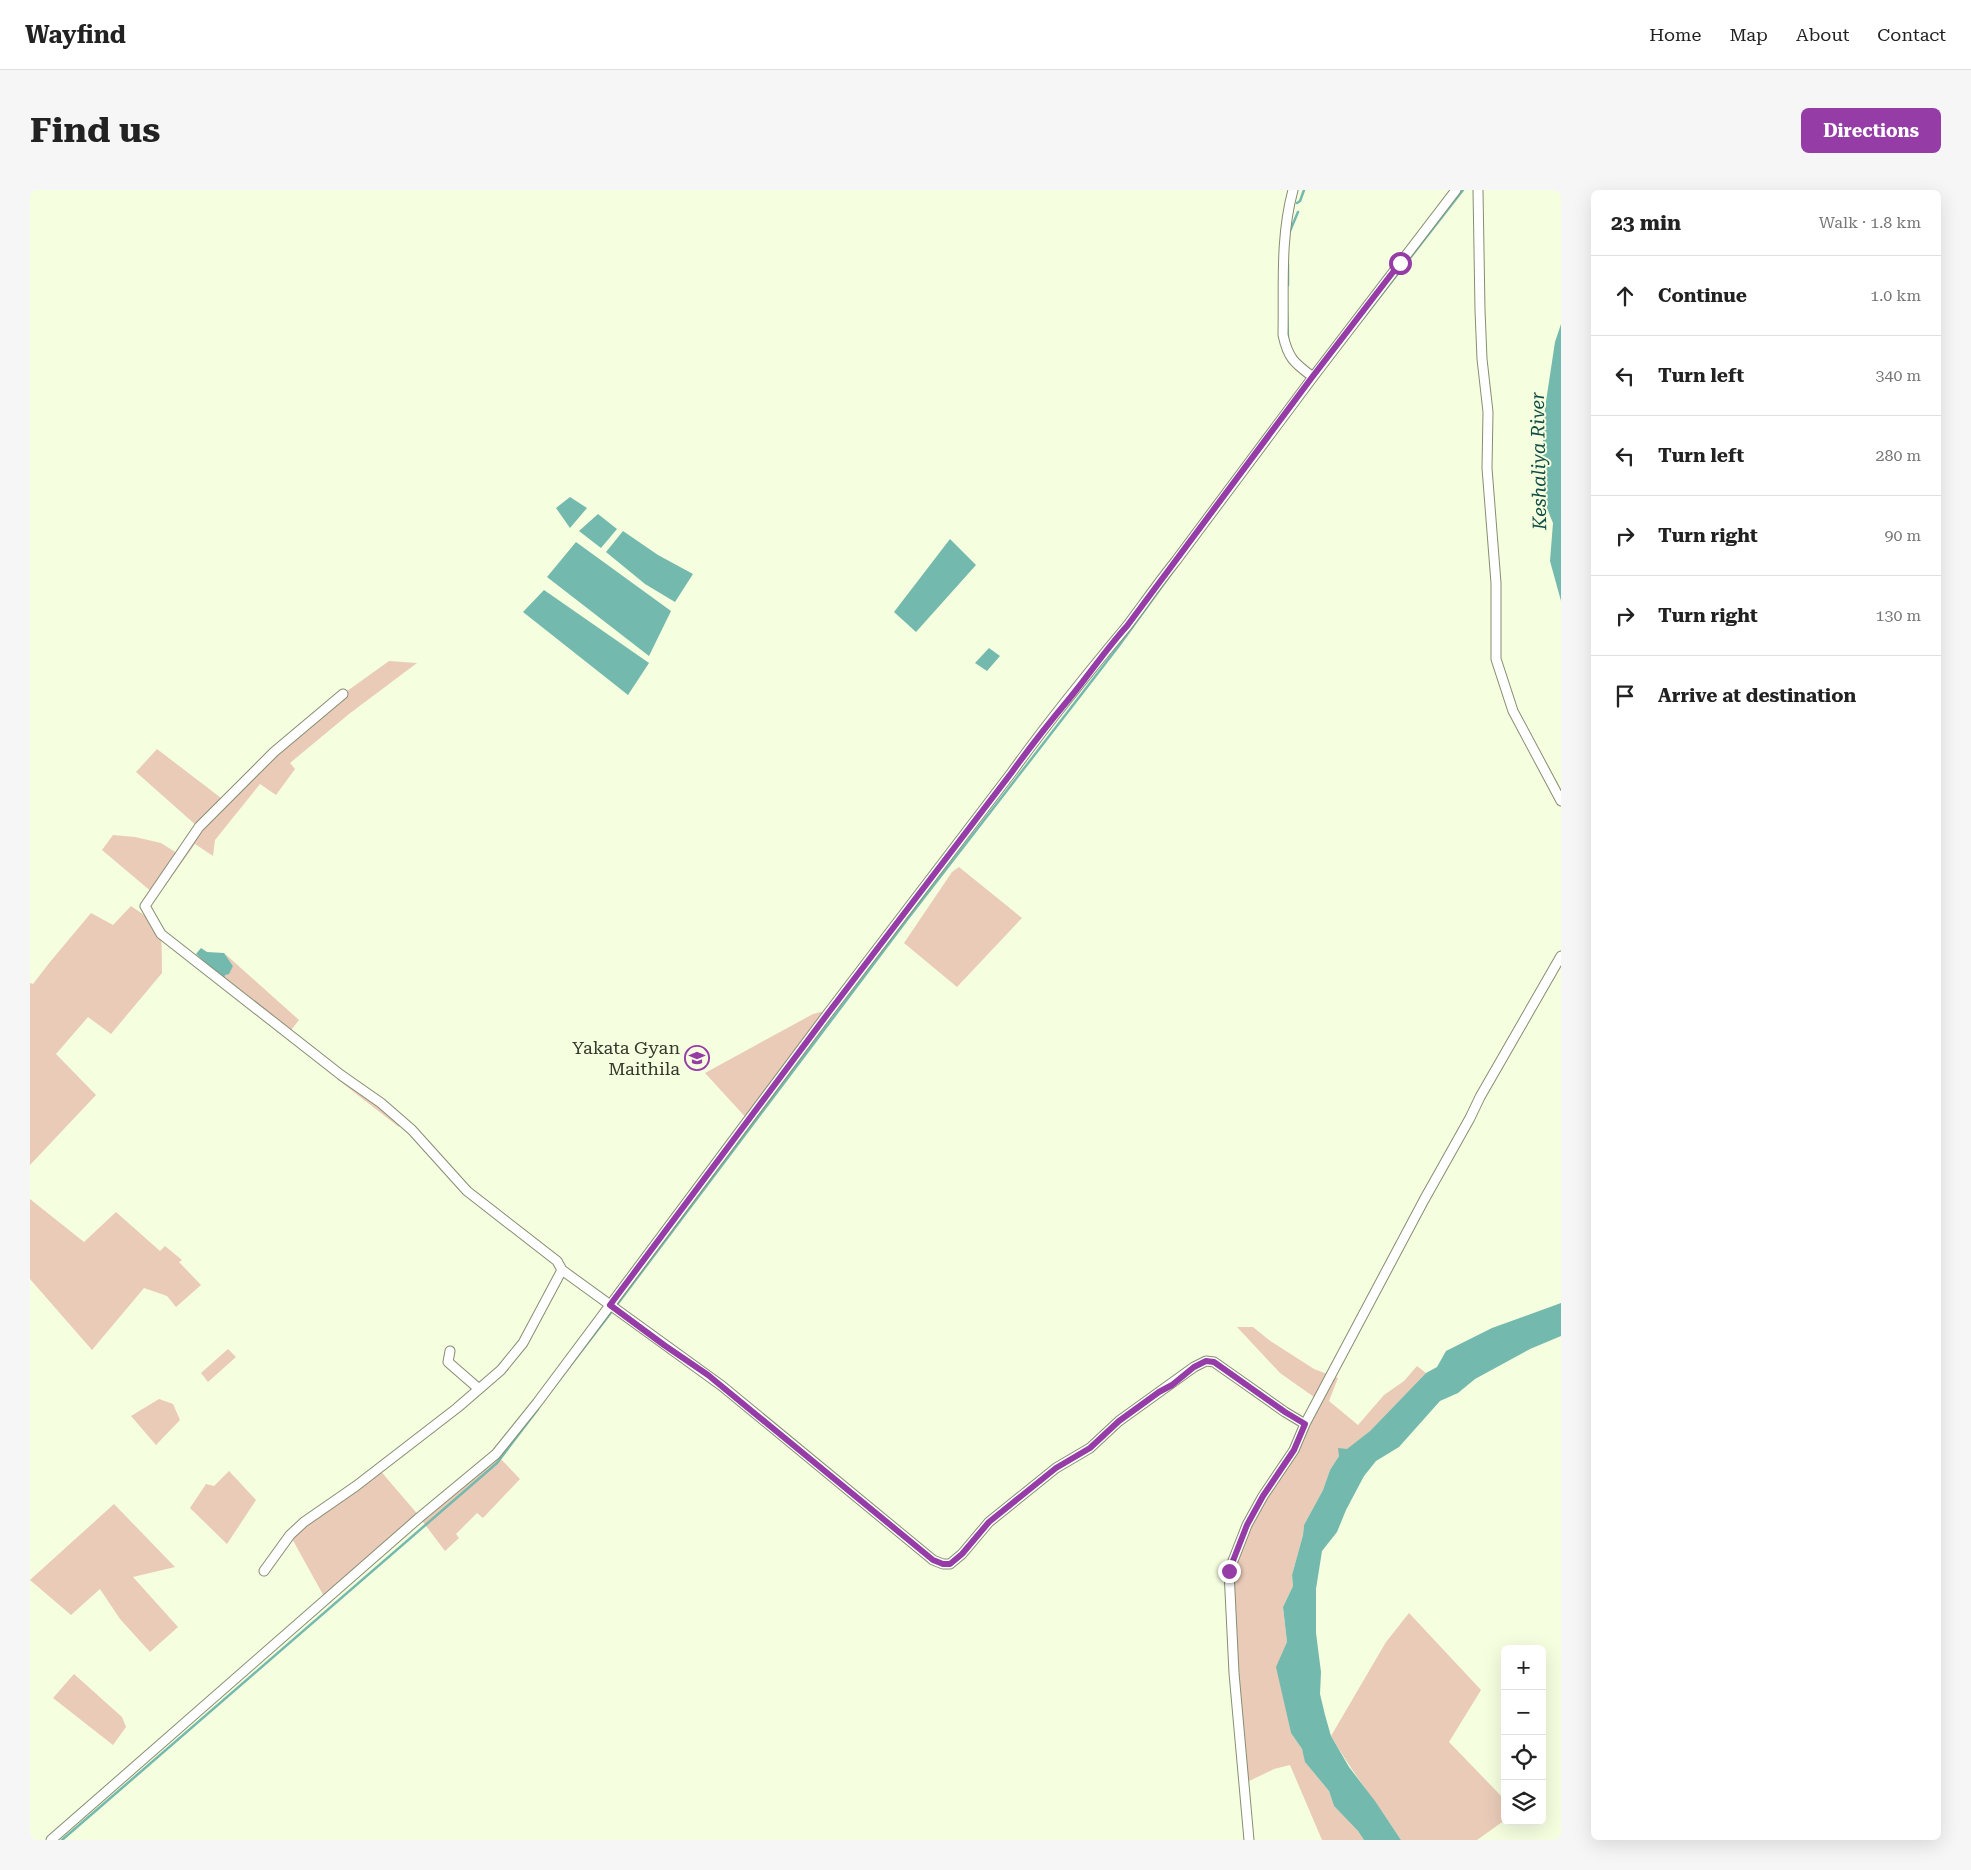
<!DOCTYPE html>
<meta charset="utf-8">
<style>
:root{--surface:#fff;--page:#f6f6f6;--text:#222;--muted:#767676;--line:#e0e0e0;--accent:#953ca7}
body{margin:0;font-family:"Roboto Serif",serif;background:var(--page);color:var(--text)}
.controls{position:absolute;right:15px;bottom:15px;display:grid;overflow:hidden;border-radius:8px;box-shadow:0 5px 20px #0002}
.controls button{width:45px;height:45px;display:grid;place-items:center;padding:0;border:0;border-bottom:1px solid var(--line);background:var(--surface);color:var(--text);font:25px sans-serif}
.stop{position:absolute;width:15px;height:15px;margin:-11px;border:4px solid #953ca7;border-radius:50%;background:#fff}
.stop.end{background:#953ca7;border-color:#fff;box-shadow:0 1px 5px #0008}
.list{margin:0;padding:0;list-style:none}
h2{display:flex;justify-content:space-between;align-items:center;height:65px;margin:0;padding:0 20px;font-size:21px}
h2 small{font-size:16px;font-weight:400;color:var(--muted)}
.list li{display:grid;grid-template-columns:32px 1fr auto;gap:15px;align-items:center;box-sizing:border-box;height:80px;padding:0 20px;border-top:1px solid var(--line)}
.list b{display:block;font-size:19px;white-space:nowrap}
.list em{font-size:16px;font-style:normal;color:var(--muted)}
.icon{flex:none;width:28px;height:28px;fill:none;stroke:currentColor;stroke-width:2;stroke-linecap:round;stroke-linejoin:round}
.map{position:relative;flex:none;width:1531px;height:1650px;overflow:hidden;border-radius:8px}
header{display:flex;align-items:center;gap:30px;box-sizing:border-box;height:70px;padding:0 25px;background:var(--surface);border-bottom:1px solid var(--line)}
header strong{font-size:24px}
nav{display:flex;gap:28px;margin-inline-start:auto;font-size:18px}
.intro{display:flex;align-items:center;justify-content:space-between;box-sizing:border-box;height:120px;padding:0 30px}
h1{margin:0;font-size:35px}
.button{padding:12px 22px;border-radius:8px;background:var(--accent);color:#fff;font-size:18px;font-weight:700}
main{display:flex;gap:30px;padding:0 30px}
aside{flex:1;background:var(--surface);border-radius:8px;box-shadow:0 5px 20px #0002}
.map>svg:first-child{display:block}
.green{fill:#e9cbb8}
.water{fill:#74b9ae}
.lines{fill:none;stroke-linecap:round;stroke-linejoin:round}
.stream{stroke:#74b9ae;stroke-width:2.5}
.minor-casing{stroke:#868e72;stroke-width:11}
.minor{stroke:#fff;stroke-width:9}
.route{stroke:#953ca7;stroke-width:6}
.labels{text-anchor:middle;stroke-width:4;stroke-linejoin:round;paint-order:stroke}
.poi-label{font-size:18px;fill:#35382c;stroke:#f5fedf;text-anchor:end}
.water-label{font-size:19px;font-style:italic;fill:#114d46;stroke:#f5fedf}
</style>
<header>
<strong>Wayfind</strong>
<nav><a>Home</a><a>Map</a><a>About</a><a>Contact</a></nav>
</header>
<div class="intro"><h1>Find us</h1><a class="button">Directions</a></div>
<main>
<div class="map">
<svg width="1531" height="1650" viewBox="0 0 1531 1650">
<rect width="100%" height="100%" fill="#f5fedf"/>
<path class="green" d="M359,471L387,473L319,524L260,573L265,579L246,605L230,594L185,650L183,666L165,654L133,699L129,695L123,703L72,660L83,645L105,647L131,653L150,665L168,637L106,582L127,559L195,611L313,504Z
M929,677L992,728L927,797L874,753L922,682Z
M101,716C137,740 131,742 132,783L81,844L58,827L26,864L66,905L0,975V793L3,794L20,772L61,723L83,735Z
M194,763L269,830L258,844L194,793L195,785L203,776Z
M791,822H799L719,931L675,883L783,824Z
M311,885L372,931L369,937L307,889Z
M0,1009L54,1052L86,1022L130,1061L135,1056L152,1070L149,1072L171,1095L146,1117L137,1106L114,1098L62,1160L0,1089Z
M1207,1137H1223L1239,1150L1284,1179L1308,1188L1299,1211L1328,1235L1354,1205L1374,1191L1387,1176L1396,1183L1340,1241L1309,1266L1300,1280L1293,1300L1274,1335L1273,1345L1262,1385L1263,1396L1253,1417L1257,1452L1247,1477L1261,1543L1272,1559L1276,1573L1299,1601L1304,1616L1328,1641L1334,1650H1292L1260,1575L1244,1579L1213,1594L1199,1381L1217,1335L1275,1234L1284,1207L1250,1183Z
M198,1159L206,1167L178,1192L171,1183Z
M129,1209L143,1214L150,1230L126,1255L101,1226Z
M466,1264L490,1289L453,1328L447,1323L426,1344L429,1348L415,1361L390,1328L296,1410L260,1345L348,1278L390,1327Z
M199,1281L226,1310L197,1354L160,1318L176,1294L184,1296Z
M84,1314L145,1377L103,1387L148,1437L120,1462L90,1429L70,1399L41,1425L0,1390Z
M1379,1423L1451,1500L1419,1552L1475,1610V1630L1447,1650H1371C1348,1615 1322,1582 1301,1546L1356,1452Z
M44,1484L92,1527L96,1537L83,1555L23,1508Z"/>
<path class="water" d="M1531,134V411L1520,371L1523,333L1516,316L1512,267L1515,218L1525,152Z
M540,307L557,318L540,338L526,318Z
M568,324L587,339L571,358L549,341Z
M593,341L628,365L663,384L645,412L615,394L576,362Z
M920,349L946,375L886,442L864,422Z
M546,352L641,421L619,466L517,387Z
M514,400L619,473L598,505L493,422Z
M959,458L970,466L957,481L945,473Z
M171,758L177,762L194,763L203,776L199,784L195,785L194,793L178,781L177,774L166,764Z
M1531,1113V1146L1500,1159L1445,1189L1428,1203L1410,1211L1369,1257L1346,1271L1334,1286L1316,1320L1307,1342L1292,1361L1286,1399V1443L1291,1482L1290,1504L1295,1525L1301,1546L1319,1577L1345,1611L1371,1650H1334L1328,1641L1304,1616L1299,1601L1275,1572L1272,1559L1261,1543L1246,1477L1257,1452L1253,1417L1263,1396L1262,1385L1273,1345L1274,1335L1293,1300L1300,1280L1309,1266L1308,1258L1317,1259L1340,1241L1396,1183L1407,1177L1416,1161L1462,1138Z"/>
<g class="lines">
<path class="stream" d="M1267,13L1270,11L1274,0
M1260,41L1268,22
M1258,74V95
M1257,123L1258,148
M1331,131L1433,0
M586,1116L876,731L1088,457L1149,373
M523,1198L583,1120
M32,1650L467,1273L508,1219"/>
<defs>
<path id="minor" d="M1448,0L1450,120L1452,169L1458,222L1457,278L1466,393V469L1483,521L1531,611
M1283,187L1426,0
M313,504L244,562L169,637L115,716L131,744L311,885L351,913L382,940L437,1001L527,1071L532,1080L692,1196L903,1370L913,1374H920L932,1364L959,1332L1026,1278L1060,1258L1089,1231L1164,1177L1176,1171L1184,1172L1255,1222L1275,1234
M420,1161L418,1172L449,1199
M234,1381L260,1345L274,1332L326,1296L427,1218L471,1180L493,1153L532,1080
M21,1650L390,1327L466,1264L507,1213L799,822L982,582C1018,532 1057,484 1097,436C1113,415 1128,393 1145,372C1191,311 1237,248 1283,187C1264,173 1258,168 1253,145C1254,96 1250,48 1263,0
M1219,1650L1204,1483L1199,1381L1217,1335L1233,1306L1264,1260L1275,1234L1394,1010L1440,928L1450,907L1531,766"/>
</defs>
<use href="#minor" class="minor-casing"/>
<use href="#minor" class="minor"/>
</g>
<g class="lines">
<path class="route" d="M1199,1381L1217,1335L1233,1306L1264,1260L1275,1234L1255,1222L1184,1172L1176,1171L1164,1177L1142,1195L1129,1202L1089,1231L1060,1258L1026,1278L959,1332L932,1364L920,1374H913L903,1370L678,1185L634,1155L580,1115L799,822L982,582C1000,557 1019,533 1039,509C1059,485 1076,459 1097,436L1283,186L1370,73"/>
</g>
<defs>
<symbol id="school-ring" viewBox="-11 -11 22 22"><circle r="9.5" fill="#f5fedf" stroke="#953ca7" stroke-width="1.5"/><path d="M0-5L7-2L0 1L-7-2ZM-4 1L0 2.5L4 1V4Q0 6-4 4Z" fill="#953ca7"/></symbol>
</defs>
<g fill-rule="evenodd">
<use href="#school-ring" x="653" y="854" width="28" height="28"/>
</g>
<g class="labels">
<g class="poi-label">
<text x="650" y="864">Yakata Gyan<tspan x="650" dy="21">Maithila</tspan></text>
</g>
<g class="water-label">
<text transform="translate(1508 271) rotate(-91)" y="7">Keshaliya River</text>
</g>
</g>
</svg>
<div class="controls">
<button>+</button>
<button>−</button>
<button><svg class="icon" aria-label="locate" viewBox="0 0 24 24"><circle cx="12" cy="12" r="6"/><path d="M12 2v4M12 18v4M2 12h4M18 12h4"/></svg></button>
<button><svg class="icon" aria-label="layers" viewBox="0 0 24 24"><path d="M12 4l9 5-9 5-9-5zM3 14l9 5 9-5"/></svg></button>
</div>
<div class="stop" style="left:1370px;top:73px"></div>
<div class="stop end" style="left:1199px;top:1381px"></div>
</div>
<aside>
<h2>23 min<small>Walk · 1.8 km</small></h2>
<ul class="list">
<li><svg class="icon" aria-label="ahead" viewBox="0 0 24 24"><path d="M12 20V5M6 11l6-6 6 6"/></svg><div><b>Continue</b></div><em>1.0 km</em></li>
<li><svg class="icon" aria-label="left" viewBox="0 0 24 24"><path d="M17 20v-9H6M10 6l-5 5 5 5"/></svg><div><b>Turn left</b></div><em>340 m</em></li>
<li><svg class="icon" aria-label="left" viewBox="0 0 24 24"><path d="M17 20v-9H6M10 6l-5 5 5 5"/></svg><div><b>Turn left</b></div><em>280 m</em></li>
<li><svg class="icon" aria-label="right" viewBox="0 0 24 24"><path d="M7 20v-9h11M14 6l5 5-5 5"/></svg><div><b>Turn right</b></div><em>90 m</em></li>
<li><svg class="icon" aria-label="right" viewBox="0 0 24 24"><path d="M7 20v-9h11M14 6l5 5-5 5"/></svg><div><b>Turn right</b></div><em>130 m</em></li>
<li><svg class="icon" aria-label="arrive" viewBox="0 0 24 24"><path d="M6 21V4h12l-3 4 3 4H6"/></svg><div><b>Arrive at destination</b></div></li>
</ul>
</aside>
</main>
